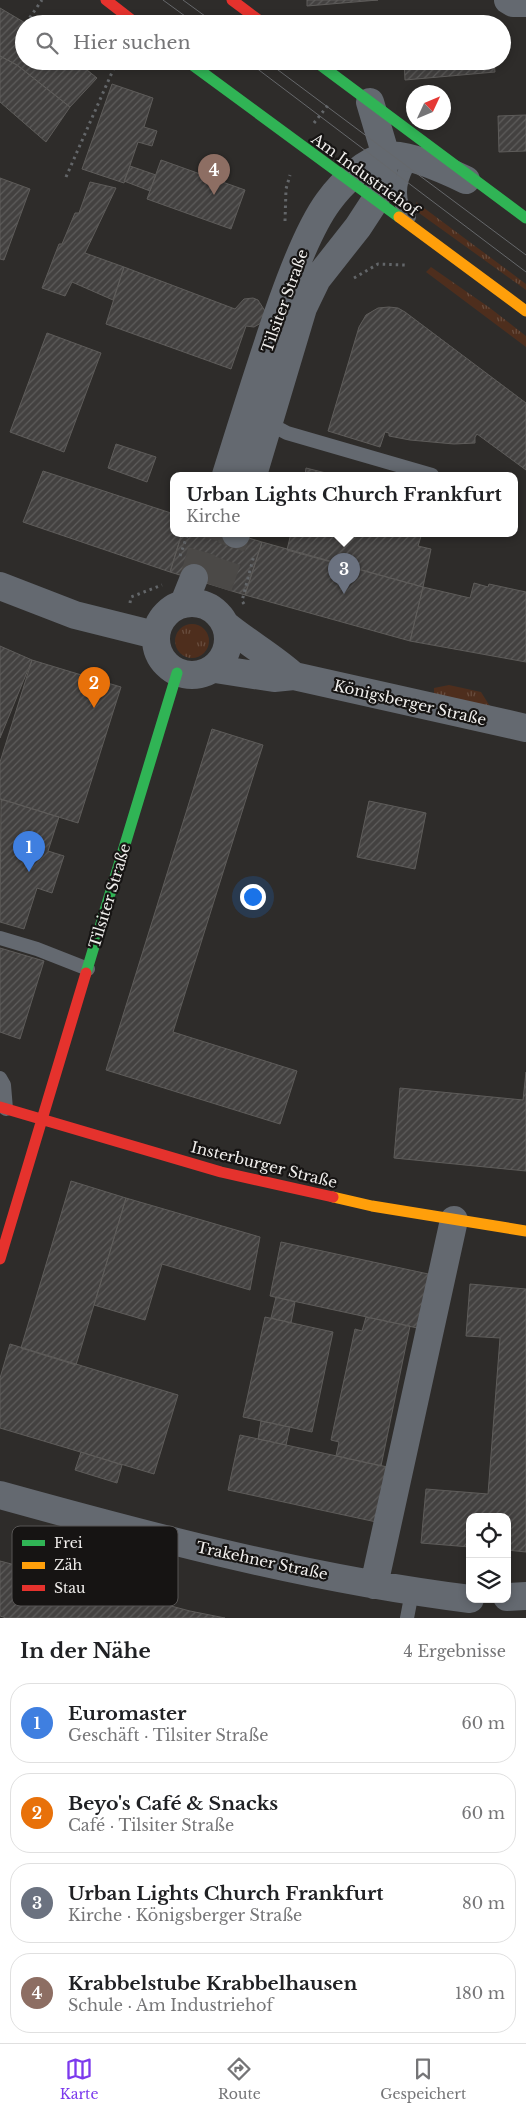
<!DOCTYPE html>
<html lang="de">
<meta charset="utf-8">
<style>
:root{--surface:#fff;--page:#f2f2f2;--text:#202124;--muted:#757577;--line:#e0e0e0;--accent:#7c3aed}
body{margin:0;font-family:"Libre Baskerville",serif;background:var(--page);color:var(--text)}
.controls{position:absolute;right:15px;bottom:15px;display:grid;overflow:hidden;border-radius:10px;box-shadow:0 2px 8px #0003}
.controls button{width:45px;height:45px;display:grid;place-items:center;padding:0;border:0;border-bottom:1px solid var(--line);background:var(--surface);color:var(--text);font:25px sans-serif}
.compass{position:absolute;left:406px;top:85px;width:45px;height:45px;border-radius:50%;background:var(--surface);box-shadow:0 2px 8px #0003;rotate:46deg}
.you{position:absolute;left:252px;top:896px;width:18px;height:18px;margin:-12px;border:4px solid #fff;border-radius:50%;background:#1a73e8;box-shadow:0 0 0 8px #1a73e833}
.badge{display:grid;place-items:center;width:32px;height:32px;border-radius:50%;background:var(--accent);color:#fff;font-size:16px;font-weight:700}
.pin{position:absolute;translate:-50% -41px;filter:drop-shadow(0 1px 2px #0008)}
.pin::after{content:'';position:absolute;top:26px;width:18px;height:15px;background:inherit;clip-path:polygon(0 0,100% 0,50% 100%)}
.popup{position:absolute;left:170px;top:472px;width:348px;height:65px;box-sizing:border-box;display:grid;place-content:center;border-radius:10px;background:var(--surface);filter:drop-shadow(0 1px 4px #0005);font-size:16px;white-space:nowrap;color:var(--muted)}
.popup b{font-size:19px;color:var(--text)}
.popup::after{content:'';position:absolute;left:50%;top:100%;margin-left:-10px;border:10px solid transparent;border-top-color:var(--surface)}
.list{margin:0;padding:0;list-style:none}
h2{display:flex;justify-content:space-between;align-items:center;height:65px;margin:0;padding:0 20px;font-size:21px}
h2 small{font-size:16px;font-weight:400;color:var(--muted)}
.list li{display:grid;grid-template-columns:32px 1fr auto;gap:15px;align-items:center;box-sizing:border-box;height:80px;margin:0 10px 10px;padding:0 10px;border:1px solid var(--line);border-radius:20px}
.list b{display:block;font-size:19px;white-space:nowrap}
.list p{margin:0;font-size:16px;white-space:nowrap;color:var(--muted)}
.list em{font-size:16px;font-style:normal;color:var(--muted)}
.icon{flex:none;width:28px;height:28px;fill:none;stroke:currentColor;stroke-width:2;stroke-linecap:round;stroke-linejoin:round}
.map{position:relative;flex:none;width:526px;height:1618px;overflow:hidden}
.search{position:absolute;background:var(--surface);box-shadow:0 2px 8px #0003;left:15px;right:15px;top:15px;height:55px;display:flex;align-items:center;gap:12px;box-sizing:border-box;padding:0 18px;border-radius:28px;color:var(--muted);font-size:19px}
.sheet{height:425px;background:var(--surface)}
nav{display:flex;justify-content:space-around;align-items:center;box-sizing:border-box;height:70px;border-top:1px solid var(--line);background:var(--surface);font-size:14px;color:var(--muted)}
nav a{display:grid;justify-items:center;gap:2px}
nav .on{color:var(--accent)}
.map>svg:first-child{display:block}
.grass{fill:url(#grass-tufts)}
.building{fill:url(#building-hatch);stroke:#5e5c5a}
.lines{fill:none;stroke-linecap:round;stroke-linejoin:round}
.street-tunnel{stroke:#4b4947;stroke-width:28;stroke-dasharray:28 14;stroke-linecap:butt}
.path{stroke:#636669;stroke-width:3;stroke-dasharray:2.5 4;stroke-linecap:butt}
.lane{stroke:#646970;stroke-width:14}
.street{stroke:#646970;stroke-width:28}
.fast{stroke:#30b455;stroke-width:11}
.slow{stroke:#ff9f0a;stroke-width:11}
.jam{stroke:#e5322d;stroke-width:11}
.tram{stroke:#66686b;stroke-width:1}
.labels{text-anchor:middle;stroke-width:4.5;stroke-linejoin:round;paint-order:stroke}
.street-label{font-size:15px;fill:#f0eeec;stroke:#161413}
.key{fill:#161413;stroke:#575554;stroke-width:1}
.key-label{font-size:14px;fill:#f0eeec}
</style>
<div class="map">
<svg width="526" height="1618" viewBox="0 0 526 1618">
<defs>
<pattern id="grass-tufts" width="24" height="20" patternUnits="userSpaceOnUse" patternTransform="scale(1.25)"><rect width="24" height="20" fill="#4e2e1d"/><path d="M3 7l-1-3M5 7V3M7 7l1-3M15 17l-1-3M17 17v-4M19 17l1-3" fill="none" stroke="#684d3e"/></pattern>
<pattern id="building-hatch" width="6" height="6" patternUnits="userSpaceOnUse" patternTransform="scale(1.25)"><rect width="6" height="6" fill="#434140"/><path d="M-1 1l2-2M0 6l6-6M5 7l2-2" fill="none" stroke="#5e5d5c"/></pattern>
</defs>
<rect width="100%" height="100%" fill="#2e2c2a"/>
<path class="grass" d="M416,202L526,284V290L419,213Z
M431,267L490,308L526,336V347L426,272Z
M175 641a17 17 0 1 1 34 0a17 17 0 1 1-34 0Z
M449,685L481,692L491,708L434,697V688Z"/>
<path class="building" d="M307,0H378L307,6Z
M0,8L27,24H24V61H76L97,78L70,107L17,65L0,56Z
M0,56L17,65L70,107L46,142L0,102Z
M404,61H494L495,72L405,80Z
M112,84L153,98L144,127L157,131L152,146L138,142L124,183L82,169Z
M526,115V151L499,152L498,116Z
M161,160L245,190L231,229L147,199Z
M130,166L156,175L150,191L124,181Z
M0,178L30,189L4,260L0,259Z
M90,182L116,188L85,253L124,267L113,300L72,282L65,296L42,288L59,244H62L75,213H79Z
M124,267L235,309L244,299L253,298L258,300L265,311L261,323L254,327L246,326L231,369L106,324Z
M389,307L398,308L405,312L526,403V470L477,434L475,437V443L454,444L410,440L389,436V433L385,432L380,447L328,431L359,327L366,315L378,308Z
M47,333L101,353L64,452L10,432Z
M116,444L156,457L147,482L108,468Z
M306,468L334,475H305Z
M43,471L174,514V533H182L170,572L23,522Z
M182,533H232L262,542L245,595L170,572Z
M291,533H422L418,546L431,549L423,587L287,550Z
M262,542L423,587L410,641L245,595Z
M474,583L488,587L489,584L526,592V662L410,641L423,587L470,598Z
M0,646L32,660L0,738Z
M32,660L121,687L78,823L0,799V762Z
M212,729L263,745L173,1032L297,1071L280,1124L106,1070Z
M1,799L59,817L48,851L64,856L52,893L37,888L24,929L0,922Z
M369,801L426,813L415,869L357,857Z
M0,948L44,961L20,1039L0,1032Z
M526,1072V1171L394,1158L400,1088L523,1100Z
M71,1181L126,1198L76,1365L21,1348Z
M126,1198L260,1237L250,1290L162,1264L145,1320L94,1305Z
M281,1242L433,1275L422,1329L270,1296Z
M470,1284L526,1289V1552L507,1550V1517H470V1547L421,1543L426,1489L488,1494L500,1338L466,1336Z
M276,1297L295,1302L291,1323L271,1318Z
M265,1317L333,1332L312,1432L243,1417Z
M366,1317L410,1326L381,1466L336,1456L339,1442L331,1440L355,1329L362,1331Z
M10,1344L178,1395L154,1474L0,1428V1378Z
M261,1421L290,1427L286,1445L258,1439Z
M240,1435L392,1468L381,1523L228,1490Z
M81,1452L122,1465L117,1483L75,1470Z
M0,1561L190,1611L225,1618H6L0,1616Z"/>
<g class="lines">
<path class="street-tunnel" d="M194,578L207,533
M218,587L236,534"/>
<path class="path" d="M26,23L42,0
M314,123L329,104
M66,177L117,61
M285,221L286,189L290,175
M354,278L378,264L405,265
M180,556L188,533
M130,603L131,597L162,585
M244,604L242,601L254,555"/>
<path class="lane" d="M409,217C396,201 398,184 407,167L421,163
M268,423L287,433L432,475
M0,938L37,949L88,969
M0,1078L4,1085L6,1109
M407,1618L412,1592"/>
<path class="street" d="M508,0L513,3H526
M226,475C244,417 262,359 282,302C293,271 309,228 328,202C341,184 365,160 387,156C406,152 449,172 466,180
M253,475L303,308L317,279L358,227L375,201L381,183L386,156L370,102
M236,534V533
M0,586L75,615L155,635
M156 639a36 36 0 1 1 72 0a36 36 0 1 1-72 0Z
M184,603L194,578
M215,669L274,678L294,676C273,657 248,643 226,625
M294,676L526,728
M0,1495C155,1538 310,1579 470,1599
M374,1585L454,1220
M507,1597L526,1596"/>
<path class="fast" d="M187,61L399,217
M315,61L526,218
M86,973L177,673"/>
<path class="slow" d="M399,217L526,311
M333,1197L372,1206L526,1231"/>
<path class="jam" d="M106,0L137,24
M232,0L264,24
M0,1107L221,1172L333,1197
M0,1259L86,973"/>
<path class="tram" d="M163,0L196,24
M183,0L216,24
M247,61L526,272
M266,61L526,255"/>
</g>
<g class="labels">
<g class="street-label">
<text transform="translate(365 175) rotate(36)" y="5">Am Industriehof</text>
<text transform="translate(285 301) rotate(-70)" y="5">Tilsiter Straße</text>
<text transform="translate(410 703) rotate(13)" y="5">Königsberger Straße</text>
<text transform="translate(110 896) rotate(-73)" y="5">Tilsiter Straße</text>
<text transform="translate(264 1165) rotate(14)" y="5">Insterburger Straße</text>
<text transform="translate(262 1561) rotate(12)" y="5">Trakehner Straße</text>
</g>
</g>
<rect x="12" y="1526" width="166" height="80" rx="8" class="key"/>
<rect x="22" y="1540" width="23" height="6" fill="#30b455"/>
<rect x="22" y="1562" width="23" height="7" fill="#ff9f0a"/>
<rect x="22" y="1585" width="23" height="6" fill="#e5322d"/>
<g class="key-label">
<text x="54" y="1548">Frei</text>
<text x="54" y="1570">Zäh</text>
<text x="54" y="1593">Stau</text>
</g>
</svg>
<div class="controls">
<button><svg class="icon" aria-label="locate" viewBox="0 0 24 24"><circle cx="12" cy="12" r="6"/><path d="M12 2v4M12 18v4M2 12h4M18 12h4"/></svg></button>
<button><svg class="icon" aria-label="layers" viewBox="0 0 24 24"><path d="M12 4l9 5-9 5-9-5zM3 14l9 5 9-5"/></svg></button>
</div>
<svg class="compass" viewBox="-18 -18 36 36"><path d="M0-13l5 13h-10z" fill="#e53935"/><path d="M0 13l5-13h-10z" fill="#757577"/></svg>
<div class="you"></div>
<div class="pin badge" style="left:29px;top:872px;background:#3f7fe0">1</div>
<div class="pin badge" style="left:94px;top:708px;background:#e8710a">2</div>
<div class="pin badge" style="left:344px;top:594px;background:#6b7280">3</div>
<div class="popup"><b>Urban Lights Church Frankfurt</b>Kirche</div>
<div class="pin badge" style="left:214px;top:195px;background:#8d6e63">4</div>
<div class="search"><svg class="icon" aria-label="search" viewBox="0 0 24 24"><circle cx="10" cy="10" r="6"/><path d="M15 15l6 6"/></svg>Hier suchen</div>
</div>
<section class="sheet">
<h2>In der Nähe<small>4 Ergebnisse</small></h2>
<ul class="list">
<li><span class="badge" style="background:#3f7fe0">1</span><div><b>Euromaster</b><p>Geschäft · Tilsiter Straße</p></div><em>60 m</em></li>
<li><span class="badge" style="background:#e8710a">2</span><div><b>Beyo's Café &amp; Snacks</b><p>Café · Tilsiter Straße</p></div><em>60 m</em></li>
<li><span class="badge" style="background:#6b7280">3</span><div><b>Urban Lights Church Frankfurt</b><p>Kirche · Königsberger Straße</p></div><em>80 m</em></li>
<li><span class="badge" style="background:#8d6e63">4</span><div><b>Krabbelstube Krabbelhausen</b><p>Schule · Am Industriehof</p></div><em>180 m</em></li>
</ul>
</section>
<nav>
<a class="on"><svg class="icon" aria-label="map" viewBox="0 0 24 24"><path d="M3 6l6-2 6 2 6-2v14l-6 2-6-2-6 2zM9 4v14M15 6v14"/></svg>Karte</a>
<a><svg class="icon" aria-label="directions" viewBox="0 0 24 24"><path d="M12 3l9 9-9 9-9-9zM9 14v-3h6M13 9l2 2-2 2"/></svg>Route</a>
<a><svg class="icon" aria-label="saved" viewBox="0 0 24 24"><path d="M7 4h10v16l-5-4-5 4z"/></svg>Gespeichert</a>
</nav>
